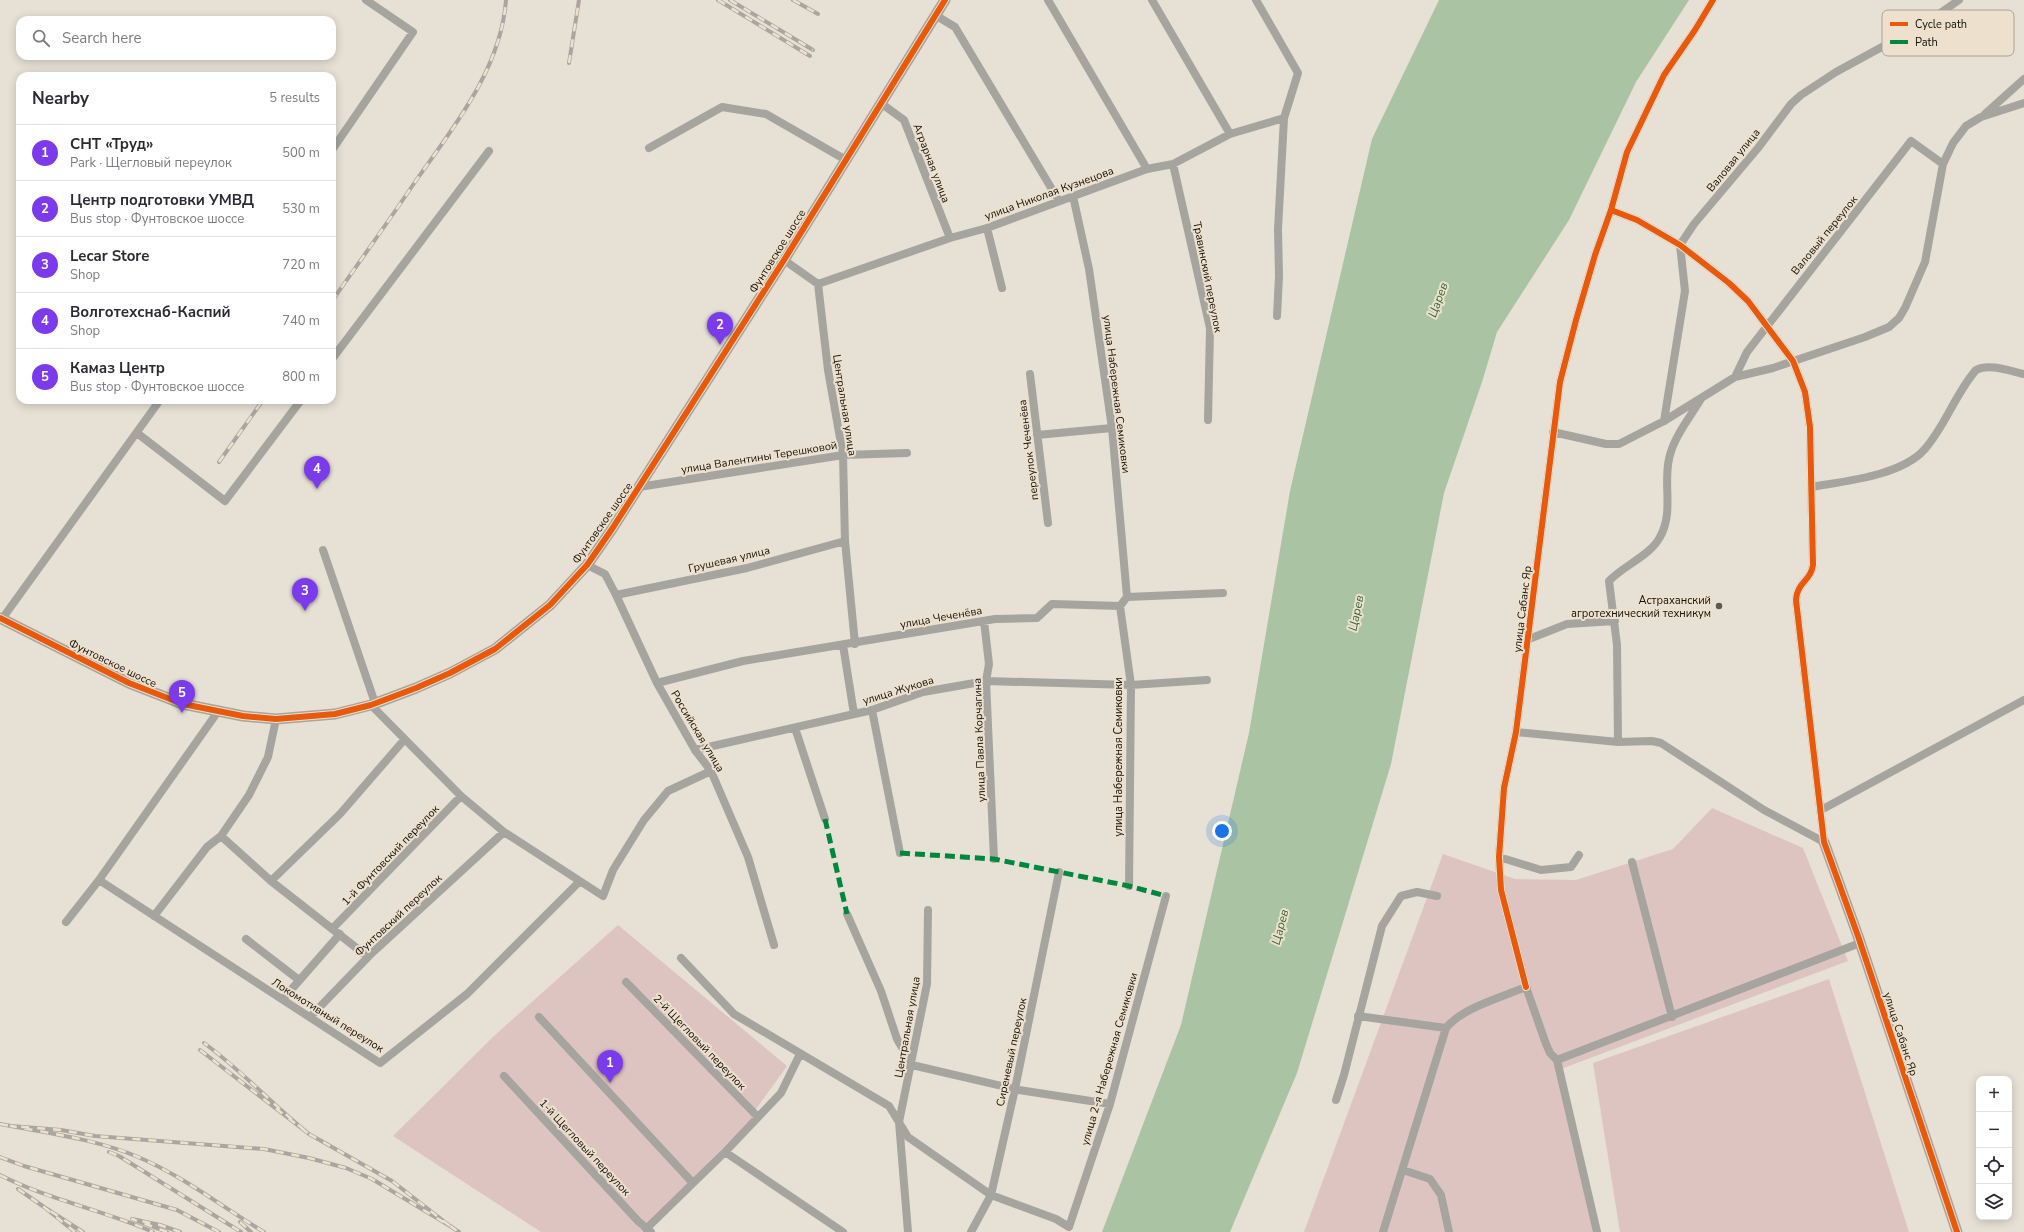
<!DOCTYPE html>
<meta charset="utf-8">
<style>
:root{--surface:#fff;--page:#f2f2f3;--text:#2b2b33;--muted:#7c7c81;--line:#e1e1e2;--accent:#7c3aed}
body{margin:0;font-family:"Nunito Sans",sans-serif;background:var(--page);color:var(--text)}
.controls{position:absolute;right:12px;bottom:12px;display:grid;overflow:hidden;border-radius:8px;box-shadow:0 2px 10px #0003}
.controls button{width:36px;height:36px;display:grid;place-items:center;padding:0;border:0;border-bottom:1px solid var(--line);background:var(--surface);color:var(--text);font:20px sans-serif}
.you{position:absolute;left:1222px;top:831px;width:14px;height:14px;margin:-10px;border:3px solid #fff;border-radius:50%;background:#1a73e8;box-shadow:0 0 0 6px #1a73e833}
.badge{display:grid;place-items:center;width:26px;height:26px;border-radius:50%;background:var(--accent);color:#fff;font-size:13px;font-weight:700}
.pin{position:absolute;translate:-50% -33px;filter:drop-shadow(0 1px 2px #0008)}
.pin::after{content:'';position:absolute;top:21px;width:14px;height:12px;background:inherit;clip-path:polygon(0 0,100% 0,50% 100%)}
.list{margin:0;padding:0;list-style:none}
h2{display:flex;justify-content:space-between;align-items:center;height:52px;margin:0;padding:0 16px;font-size:17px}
h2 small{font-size:13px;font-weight:400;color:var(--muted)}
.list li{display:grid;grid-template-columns:26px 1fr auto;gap:12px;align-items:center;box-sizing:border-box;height:56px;padding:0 16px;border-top:1px solid var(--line)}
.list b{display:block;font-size:15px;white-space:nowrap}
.list p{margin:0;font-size:13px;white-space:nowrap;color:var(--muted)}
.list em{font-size:13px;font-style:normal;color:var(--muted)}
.icon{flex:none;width:22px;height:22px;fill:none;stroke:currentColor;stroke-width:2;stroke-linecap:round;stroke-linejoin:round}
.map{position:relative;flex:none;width:2024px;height:1232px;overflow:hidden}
.search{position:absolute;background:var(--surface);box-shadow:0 2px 10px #0003;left:16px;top:16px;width:320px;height:44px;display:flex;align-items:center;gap:10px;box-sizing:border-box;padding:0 14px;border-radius:12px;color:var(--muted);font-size:15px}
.panel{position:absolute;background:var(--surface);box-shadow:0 2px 10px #0003;left:16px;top:72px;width:320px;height:332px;border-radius:12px}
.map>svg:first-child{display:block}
.green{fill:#dec4c0}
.water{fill:#aac3a3}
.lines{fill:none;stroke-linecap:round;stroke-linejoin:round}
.street{stroke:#a5a49f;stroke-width:8}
.secondary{stroke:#a5a49d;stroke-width:11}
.rail-casing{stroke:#aaa69f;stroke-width:4}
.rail{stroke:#ede1ce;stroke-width:2.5;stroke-dasharray:8;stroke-linecap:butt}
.quiet{stroke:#00873e;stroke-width:5;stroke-dasharray:10 5;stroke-linecap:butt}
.cycleway-casing{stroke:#ede1ce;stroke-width:8}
.cycleway{stroke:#e8590c;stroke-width:6}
.poi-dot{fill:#5d5850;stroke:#ede1ce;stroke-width:1.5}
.labels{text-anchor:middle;stroke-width:4;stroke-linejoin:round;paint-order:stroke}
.street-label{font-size:11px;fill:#130f09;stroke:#ede1ce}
.poi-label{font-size:11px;fill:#130f09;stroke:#ede1ce;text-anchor:end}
.water-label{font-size:12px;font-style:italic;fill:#336530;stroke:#ede1ce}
.key{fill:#ede1ce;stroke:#aca293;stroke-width:1}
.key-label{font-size:11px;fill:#130f09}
</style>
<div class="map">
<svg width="2024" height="1232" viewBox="0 0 2024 1232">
<rect width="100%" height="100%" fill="#e6e0d5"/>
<path class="green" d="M1712,808L1803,848L1848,961L1561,1069L1594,1232H1304L1443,854L1515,879L1576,880L1673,849Z
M618,925L787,1066L756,1109L753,1117L641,1232H541L393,1136L495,1035Z
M1829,979L1909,1232H1620L1593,1063Z"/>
<path class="water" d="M1439,0H1689L1636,82L1569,220L1497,332L1482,382L1444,493L1391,764L1297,1073L1230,1232H1102L1181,1025L1249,733L1290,491L1372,139Z"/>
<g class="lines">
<path class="street" d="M1048,0L1147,169
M1152,0L1230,134
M1256,0L1298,73L1284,118L1278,229L1279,276L1277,316
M935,15L955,27L1059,201
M882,104L904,120L950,238
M1985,114L2024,79
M649,148L722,107L766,114L846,160
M332,150L413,32L366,0
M1173,164L1210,328L1208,420
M1073,196L1089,269L1112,428L1127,597
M1611,210L1637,220L1680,245L1729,283L1748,301L1793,361L1805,392L1810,427L1813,565C1811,581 1797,582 1796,600L1824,842
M987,228L1002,288
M784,260L818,284L828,370L843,455L845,541L855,644
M818,284L950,238L987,228L1147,169L1173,164L1230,134L1284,118
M332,359L489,151
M1030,374L1048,523
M1735,377L1747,352L1911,141L1943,164
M1664,421L1685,291L1680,245L1694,224L1758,148L1791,104L1801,95L1836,72L1926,23L1959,0
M1553,432L1606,444H1619L1664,421L1735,377L1773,368L1865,337L1889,327L1899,318L1905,308L1925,262L1943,164L1953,143L1966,126L1981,117L2024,103
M137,433L225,501L301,400
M1037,435L1112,428
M639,487L843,455L907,453
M1812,487C1845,481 1900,476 1924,450C1945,427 1955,394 1976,370C1989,363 2010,371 2024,374
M323,550L375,703
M587,565L605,574L616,595L657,683L695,750L711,771L748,857L774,945
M616,595L747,568L845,541
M1120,606L1131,685L1129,886
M2,619L160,400
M984,621L989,664L986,681L994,859
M1529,639L1567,624L1615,621
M843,645L854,714
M657,683L743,661L995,619L1037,618L1052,604L1120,606L1127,597L1223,593
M371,705L461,796L504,832L603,896L613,870L644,820L668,791L711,771
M872,710L900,853
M795,728L825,819
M1516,732L1618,742L1652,741L1661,743L1764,810L1824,842
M1618,742L1617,645L1609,581C1624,565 1650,556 1660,537C1674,512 1663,485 1669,459C1673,438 1690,417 1701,399
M695,750L872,710L923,692L986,681L1131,685L1207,680
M1821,810L2024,700
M221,836L271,881L368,957
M1499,857L1541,870L1571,867L1579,855
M1632,862L1672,1017
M99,880L380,1063L467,994L579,882
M271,881L340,814L404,740
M847,914L881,991L897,1039L912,1065L1019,1090L1110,1104
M154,916L207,847L221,836L249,795L268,757L276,719
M66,922L99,880L219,710
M333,928L461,796
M246,939L299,980
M681,958L734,1014L889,1106L908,1137L991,1195L1056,1219L1069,1227L1110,1104L1166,896
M626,982L758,1117
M1526,987L1501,890L1499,857L1504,788L1516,732L1560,382L1576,320L1595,255L1611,210L1627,152L1664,75L1695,30L1713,0
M283,999L340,934
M1358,1016L1446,1028
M310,1017L372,953L504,832
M539,1017L692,1182
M1557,1060L1860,943
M504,1076L638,1221L651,1232
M1336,1100L1344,1075L1382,926L1401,896L1417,892L1437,896
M725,1152L843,1232
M1403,1170L1430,1179L1441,1195L1449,1232
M646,1229L725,1152L781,1093L800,1054
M908,1232L899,1122L927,984L928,910
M971,1232L991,1195L1015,1089L1059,872
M1383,1232L1446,1028C1462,1008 1502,997 1526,987L1546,1044L1550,1053L1557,1060L1597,1232"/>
<path class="secondary" d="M0,618L129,683L183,704L243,716L276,719L335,714L371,705L416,688L450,673L495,649L550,605L587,565L612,529L784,260L945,0
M1824,842L1858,936L1957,1232"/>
<defs>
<path id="rail" d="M718,0L810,56
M730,0L813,50
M793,0L818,14
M569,63L579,0
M332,301C360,261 388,222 415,182C453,128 501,69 506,0
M219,462L263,400
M200,1050L309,1134C273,1105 241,1070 204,1043
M0,1124L11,1126
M109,1152L119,1156L241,1232
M0,1157L24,1166L177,1210L219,1232
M0,1175C49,1200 103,1210 153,1232
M18,1189L44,1207
M240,1222L251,1232
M450,1226L459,1232
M75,1232L44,1207L83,1232
M167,1232L132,1219L160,1225L180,1232
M264,1232C222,1207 183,1176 138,1157C98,1140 54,1134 11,1126L61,1130L95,1136L264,1149L309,1158L346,1168L372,1179L450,1226L392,1181L309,1134"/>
</defs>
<use href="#rail" class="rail-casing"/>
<use href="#rail" class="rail"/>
<path class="quiet" d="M825,819L847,914
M900,853L994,859L1129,886L1166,896"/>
<defs>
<path id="cycleway" d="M1611,210L1637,220L1680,245L1729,283L1748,301L1793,361L1805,392L1810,427L1813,565C1811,581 1797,582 1796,600L1824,842L1858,936L1957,1232
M0,618L129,683L183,704L243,716L276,719L335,714L371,705L416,688L450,673L495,649L550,605L587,565L612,529L784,260L945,0
M1526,987L1501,890L1499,857L1504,788L1516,732L1560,382L1576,320L1595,255L1611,210L1627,152L1664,75L1695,30L1713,0"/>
</defs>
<use href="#cycleway" class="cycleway-casing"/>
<use href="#cycleway" class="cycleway"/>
</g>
<circle class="poi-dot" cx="1719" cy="606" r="4"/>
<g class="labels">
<g class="street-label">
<text transform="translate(1733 160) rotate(-51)" y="4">Валовая улица</text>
<text transform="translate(932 163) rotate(69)" y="4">Аграрная улица</text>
<text transform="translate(1049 193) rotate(-20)" y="4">улица Николая Кузнецова</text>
<text transform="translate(1824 235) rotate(-51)" y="4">Валовый переулок</text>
<text transform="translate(777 251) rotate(-58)" y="4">Фунтовское шоссе</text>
<text transform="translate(1208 277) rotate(79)" y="4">Травинский переулок</text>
<text transform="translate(1117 394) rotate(83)" y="4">улица Набережная Семиковки</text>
<text transform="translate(845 405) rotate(81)" y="4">Центральная улица</text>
<text transform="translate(1028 450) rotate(-97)" y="4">переулок Чеченёва</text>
<text transform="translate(759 457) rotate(-9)" y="4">улица Валентины Терешковой</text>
<text transform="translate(602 523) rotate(-55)" y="4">Фунтовское шоссе</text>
<text transform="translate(729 559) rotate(-13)" y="4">Грушевая улица</text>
<text transform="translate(1522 609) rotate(-83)" y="4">улица Сабанс Яр</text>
<text transform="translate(941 617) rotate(-10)" y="4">улица Чеченёва</text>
<text transform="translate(113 663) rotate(26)" y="4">Фунтовское шоссе</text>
<text transform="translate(898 690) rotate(-17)" y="4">улица Жукова</text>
<text transform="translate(698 731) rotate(59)" y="4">Российская улица</text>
<text transform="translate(979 740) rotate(-92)" y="4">улица Павла Корчагина</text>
<text transform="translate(1118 757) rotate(-90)" y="4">улица Набережная Семиковки</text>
<text transform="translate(390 855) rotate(-46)" y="4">1-й Фунтовский переулок</text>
<text transform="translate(398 915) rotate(-43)" y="4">Фунтовский переулок</text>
<text transform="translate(328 1015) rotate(32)" y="4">Локомотивный переулок</text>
<text transform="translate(907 1027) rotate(-80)" y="4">Центральная улица</text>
<text transform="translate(1901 1034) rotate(72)" y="4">улица Сабанс Яр</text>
<text transform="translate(700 1042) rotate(46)" y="4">2-й Щегловый переулок</text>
<text transform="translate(1011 1052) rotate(-78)" y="4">Сиреневый переулок</text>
<text transform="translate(1109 1059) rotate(-74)" y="4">улица 2-я Набережная Семиковки</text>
<text transform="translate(585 1147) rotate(47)" y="4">1-й Щегловый переулок</text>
</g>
<g class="poi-label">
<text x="1711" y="604">Астраханский<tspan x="1711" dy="13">агротехнический техникум</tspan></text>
</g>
<g class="water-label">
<text transform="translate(1438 300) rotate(-70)" y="4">Царев</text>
<text transform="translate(1356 613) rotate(-78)" y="4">Царев</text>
<text transform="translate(1280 927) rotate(-75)" y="4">Царев</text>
</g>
</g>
<rect x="1882" y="10" width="132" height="46" rx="6" class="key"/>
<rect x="1890" y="22" width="18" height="4" fill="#e8590c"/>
<rect x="1890" y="40" width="18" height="4" fill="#00873e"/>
<g class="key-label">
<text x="1915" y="28">Cycle path</text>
<text x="1915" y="46">Path</text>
</g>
</svg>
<div class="controls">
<button>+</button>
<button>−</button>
<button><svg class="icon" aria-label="locate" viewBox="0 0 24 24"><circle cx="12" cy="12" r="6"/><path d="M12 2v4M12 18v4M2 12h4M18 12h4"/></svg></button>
<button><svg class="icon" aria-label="layers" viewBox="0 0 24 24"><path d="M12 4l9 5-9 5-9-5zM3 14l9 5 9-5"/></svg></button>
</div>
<div class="you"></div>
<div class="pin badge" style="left:610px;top:1083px">1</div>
<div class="pin badge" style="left:720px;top:345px">2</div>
<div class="pin badge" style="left:305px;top:611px">3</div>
<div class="pin badge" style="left:317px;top:489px">4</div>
<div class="pin badge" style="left:182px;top:713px">5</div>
<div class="search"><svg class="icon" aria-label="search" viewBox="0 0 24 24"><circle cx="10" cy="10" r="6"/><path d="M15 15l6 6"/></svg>Search here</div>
<section class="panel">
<h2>Nearby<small>5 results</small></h2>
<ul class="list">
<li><span class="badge">1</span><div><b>СНТ «Труд»</b><p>Park · Щегловый переулок</p></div><em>500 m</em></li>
<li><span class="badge">2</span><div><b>Центр подготовки УМВД</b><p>Bus stop · Фунтовское шоссе</p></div><em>530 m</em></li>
<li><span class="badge">3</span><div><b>Lecar Store</b><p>Shop</p></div><em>720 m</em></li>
<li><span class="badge">4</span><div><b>Волготехснаб-Каспий</b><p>Shop</p></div><em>740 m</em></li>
<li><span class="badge">5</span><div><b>Камаз Центр</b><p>Bus stop · Фунтовское шоссе</p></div><em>800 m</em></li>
</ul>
</section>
</div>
